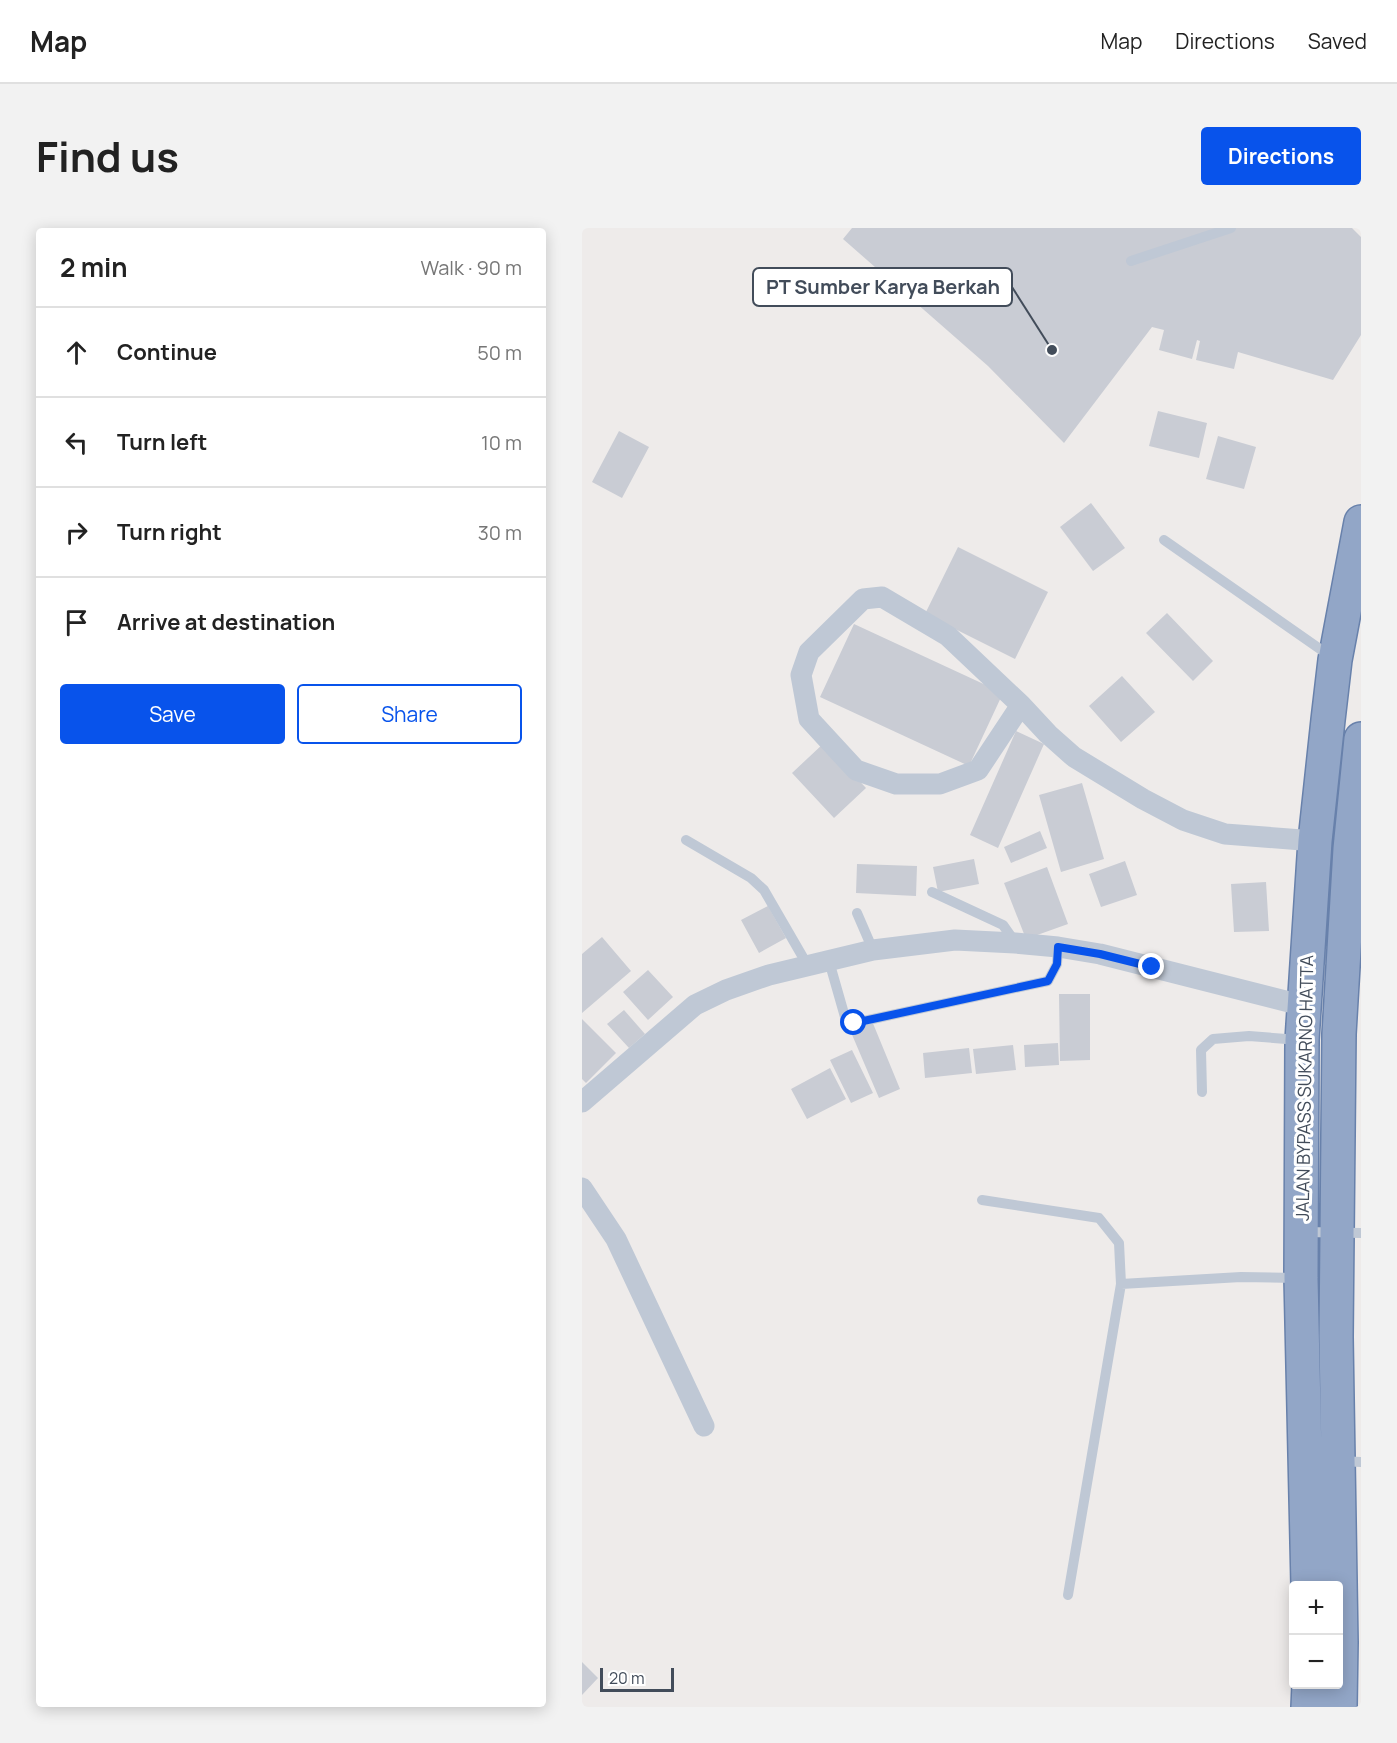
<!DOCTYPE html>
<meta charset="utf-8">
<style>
:root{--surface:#fff;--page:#f2f2f2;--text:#222;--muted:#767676;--line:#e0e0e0;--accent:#0853eb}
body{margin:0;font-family:Manrope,sans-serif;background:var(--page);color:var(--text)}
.controls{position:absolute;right:18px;bottom:18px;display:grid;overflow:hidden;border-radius:6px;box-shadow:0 3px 15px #0003}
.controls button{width:54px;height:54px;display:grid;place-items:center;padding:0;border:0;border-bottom:2px solid var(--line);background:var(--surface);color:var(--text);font:30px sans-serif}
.scale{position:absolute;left:18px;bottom:15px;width:74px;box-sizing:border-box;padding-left:6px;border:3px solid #424c5a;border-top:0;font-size:16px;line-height:21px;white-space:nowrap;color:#424c5a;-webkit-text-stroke:4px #fff;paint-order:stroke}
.stop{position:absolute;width:18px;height:18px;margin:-14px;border:4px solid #0853eb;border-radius:50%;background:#fff}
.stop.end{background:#0853eb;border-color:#fff;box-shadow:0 2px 6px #0008}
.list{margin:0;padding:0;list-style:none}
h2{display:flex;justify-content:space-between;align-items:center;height:78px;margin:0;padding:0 24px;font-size:26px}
h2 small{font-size:20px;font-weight:400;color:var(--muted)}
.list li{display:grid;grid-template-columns:39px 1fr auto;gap:18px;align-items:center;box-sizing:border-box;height:90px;padding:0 24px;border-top:2px solid var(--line)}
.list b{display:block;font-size:22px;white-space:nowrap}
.list em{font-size:20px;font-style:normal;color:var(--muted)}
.actions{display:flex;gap:12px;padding:18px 24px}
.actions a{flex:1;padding:14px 0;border:2px solid var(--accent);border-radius:6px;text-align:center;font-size:21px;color:var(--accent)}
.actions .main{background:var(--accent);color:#fff}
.icon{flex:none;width:33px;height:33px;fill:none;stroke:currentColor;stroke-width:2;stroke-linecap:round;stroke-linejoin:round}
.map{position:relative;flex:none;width:779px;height:1479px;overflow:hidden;border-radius:6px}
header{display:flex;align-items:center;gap:36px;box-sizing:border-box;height:84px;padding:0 30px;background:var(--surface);border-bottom:2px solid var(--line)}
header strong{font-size:28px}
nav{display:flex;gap:33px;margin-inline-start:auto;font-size:21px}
.intro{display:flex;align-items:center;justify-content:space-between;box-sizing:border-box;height:144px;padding:0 36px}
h1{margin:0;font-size:42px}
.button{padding:15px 27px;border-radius:6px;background:var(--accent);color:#fff;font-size:21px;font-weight:700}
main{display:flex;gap:36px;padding:0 36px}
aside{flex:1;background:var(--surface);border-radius:6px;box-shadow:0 3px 15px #0003}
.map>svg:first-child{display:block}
.building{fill:#c9ccd4}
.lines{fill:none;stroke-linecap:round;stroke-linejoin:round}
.trunk-casing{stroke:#6881ab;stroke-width:36}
.service{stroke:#bfc8d5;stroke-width:10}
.minor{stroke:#bfc8d5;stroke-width:21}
.trunk{stroke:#92a6c7;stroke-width:33}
.route{stroke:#0853eb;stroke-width:8}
.labels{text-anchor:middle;stroke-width:6;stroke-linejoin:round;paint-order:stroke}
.street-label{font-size:18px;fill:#424c5a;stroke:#fff}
.leader{fill:none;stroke:#424c5a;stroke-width:2}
.callout-dot{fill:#424c5a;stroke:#fff;stroke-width:2}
.callout{fill:#fff;stroke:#424c5a;stroke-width:2}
.callout-label{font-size:20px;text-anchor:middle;font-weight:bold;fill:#424c5a}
</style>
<header>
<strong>Map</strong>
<nav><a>Map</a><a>Directions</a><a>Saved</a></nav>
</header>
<div class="intro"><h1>Find us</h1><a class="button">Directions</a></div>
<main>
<aside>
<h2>2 min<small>Walk · 90 m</small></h2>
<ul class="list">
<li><svg class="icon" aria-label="ahead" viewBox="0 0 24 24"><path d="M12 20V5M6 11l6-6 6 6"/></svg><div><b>Continue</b></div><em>50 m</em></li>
<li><svg class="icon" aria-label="left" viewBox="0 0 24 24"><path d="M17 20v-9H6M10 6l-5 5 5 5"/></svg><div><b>Turn left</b></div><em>10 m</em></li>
<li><svg class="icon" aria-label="right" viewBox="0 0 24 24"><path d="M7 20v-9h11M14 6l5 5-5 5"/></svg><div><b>Turn right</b></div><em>30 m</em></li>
<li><svg class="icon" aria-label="arrive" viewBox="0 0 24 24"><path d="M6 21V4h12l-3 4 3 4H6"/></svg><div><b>Arrive at destination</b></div></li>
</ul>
<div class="actions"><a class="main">Save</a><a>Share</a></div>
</aside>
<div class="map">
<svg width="779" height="1479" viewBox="0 0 779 1479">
<rect width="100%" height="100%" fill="#eeebea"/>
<path class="building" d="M270,0H770L779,9V107L751,152L656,124L652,141L614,132L618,113L615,112L610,131L577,122L582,102L570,99L482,215L406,138L261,11Z
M576,183L625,195L617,230L567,218Z
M37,203L67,219L40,270L10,254Z
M636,208L674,219L662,261L624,251Z
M509,275L543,320L511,343L478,299Z
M376,319L466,364L433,431L343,386Z
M585,385L631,433L611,453L564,405Z
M272,396L421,465L387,538L238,469Z
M540,448L573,484L539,514L507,478Z
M434,503L462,516L416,620L388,607Z
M242,515L284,560L252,590L210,545Z
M500,555L522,631L479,644L457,567Z
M458,603L465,620L429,635L422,619Z
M392,631L397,656L356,664L351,639Z
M543,633L555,667L519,679L507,646Z
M275,636L335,638L334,668L274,665Z
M465,639L486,696L444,711L422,655Z
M684,654L687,703L652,704L649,656Z
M186,678L204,710L177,725L159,692Z
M20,709L49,743L0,785V726Z
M66,742L91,769L66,792L41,764Z
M477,766H508V832L478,833Z
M42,782L63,806L47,820L25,796Z
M0,791L34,825L4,855L0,851Z
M290,793L318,861L297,870L268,802Z
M476,815L477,837L443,839L442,817Z
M431,817L434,842L394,846L391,821Z
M387,820L390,845L343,850L341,825Z
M270,822L291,865L269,875L248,832Z
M248,840L264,871L225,891L209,861Z
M0,1434L16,1450L0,1467Z"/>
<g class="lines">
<defs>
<path id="trunk" d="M726,1358L719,1050L720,812L733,613L746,492L753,432L779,294
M726,1479L727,1456
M758,1479L759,1414L754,1109L757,806L768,621L779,511"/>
</defs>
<use href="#trunk" class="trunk-casing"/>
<path class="service" d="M549,33L649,0
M582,312L748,428
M104,612L169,650L182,662L226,738
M350,664L421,697L433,714
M275,685L291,722
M247,733L263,789L272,795L466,753L475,736L476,719
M620,864L619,822L631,811L667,808L717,812
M400,972L517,990L537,1015L539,1056L659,1049L715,1050
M723,1004L779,1005
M758,1233L779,1234
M486,1367L539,1056"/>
<path class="minor" d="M439,477L396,542L358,556H314L274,542L227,491L219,447L227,424L281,371L300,369L366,408L439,477L466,506L492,529L561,571L601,592L643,606L733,613
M0,874L113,777L144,762L187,747L291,722L373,712L433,715L476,719L518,726L723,778
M0,960L34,1011L122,1198"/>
<use href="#trunk" class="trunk"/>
</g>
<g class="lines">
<path class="route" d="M272,795L466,753L475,736L476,719L518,726L570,739"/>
</g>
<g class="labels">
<g class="street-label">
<text transform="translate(723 860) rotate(-89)" y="6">JALAN BYPASS SUKARNO HATTA</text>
</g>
</g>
<path class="leader" d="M470 122L430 59"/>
<circle class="callout-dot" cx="470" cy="122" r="6"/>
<rect class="callout" x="171" y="40" width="259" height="38" rx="6"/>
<g class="callout-label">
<text x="301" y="66">PT Sumber Karya Berkah</text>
</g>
</svg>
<div class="controls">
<button>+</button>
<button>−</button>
</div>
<div class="scale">20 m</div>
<div class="stop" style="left:272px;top:795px"></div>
<div class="stop end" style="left:570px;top:739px"></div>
</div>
</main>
